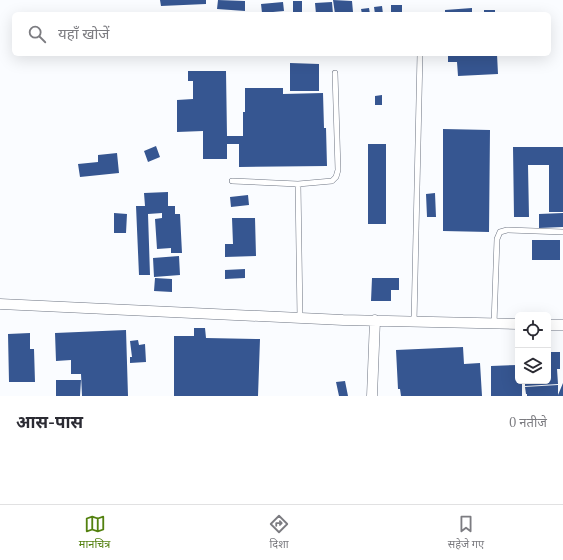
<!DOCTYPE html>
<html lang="hi">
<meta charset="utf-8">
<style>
:root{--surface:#fff;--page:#f7f7f7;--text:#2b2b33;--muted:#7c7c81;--line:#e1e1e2;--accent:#53810f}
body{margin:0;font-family:"PT Serif","Noto Sans Devanagari",serif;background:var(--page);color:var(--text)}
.controls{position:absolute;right:12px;bottom:12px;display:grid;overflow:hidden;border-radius:6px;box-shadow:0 4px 16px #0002}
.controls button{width:36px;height:36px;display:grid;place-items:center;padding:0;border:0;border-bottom:1px solid var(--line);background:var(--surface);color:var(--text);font:20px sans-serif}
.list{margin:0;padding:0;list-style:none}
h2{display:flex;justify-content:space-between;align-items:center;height:52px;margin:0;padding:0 16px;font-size:17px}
h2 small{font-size:13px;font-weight:400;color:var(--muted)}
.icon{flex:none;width:22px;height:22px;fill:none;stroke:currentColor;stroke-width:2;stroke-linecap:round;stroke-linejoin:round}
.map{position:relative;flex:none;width:563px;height:396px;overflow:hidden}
.search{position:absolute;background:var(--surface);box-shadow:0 4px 16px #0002;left:12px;right:12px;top:12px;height:44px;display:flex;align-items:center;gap:10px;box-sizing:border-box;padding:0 14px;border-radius:6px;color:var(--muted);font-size:15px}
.sheet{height:108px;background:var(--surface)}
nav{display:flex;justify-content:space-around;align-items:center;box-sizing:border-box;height:56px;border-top:1px solid var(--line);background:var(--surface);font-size:11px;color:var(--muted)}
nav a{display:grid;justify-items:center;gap:2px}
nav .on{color:var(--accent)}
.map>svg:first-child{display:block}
.building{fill:#365691}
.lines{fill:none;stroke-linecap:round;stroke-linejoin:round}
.service-casing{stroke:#6e7583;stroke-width:6}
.minor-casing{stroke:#6e7583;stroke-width:11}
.service{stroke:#fff;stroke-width:5}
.minor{stroke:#fff;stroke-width:10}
</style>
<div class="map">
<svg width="563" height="396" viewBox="0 0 563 396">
<rect width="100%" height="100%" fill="#fafcff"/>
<path class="building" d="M160,0H206V4L161,6Z
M218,0L245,1V11L217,9Z
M333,0L352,1L353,12L335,14Z
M293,1H302V13L293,12Z
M283,2L284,11L262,13L261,4Z
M332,2L333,14H316L315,3Z
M391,5H402V14H391Z
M382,6L383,14H375L374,7Z
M369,8L370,14H362L361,9Z
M472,8V14H445V10Z
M484,10H495V14H484Z
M448,54H497L498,74L458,76L457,62H448Z
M290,63L319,64V91H290Z
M188,71H226L227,136H243V112H245V88H283V94L323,93L324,128H326L327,166L239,167V144H227V159H203V131L177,132V100L193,99V81H188Z
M382,95V105H375V96Z
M443,129L490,130L489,232L443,231Z
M368,144H386V224H368Z
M156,146L160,157L148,162L144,151Z
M513,147H563V212H549V165H528L529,217H514Z
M117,153L119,173L80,177L78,164L98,162V155Z
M168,192V206H175V214H180L182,253H171V248L157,249L155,219L162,218V213L148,214L150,275H139L136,206H145L144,193Z
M435,193L436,217H427L426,194Z
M248,195L249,205L231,207L230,197Z
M114,213L127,214L126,233H114Z
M563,213V227L539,228V214Z
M232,218H255L256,256L225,257V244H233Z
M532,240H560V260H532Z
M179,256L180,275L154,277L153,258Z
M245,269V278L225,279V270Z
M155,278L172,279V292L154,291Z
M372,278H399V290H391V301H371Z
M194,328H205L206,338L260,339L258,396H174V336H194Z
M126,330L128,396H82L81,374H71V360L56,361L55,333Z
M30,333V349H34L35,382H9L8,334Z
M138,340L139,345L145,344L146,362L130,363V357H132L130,341Z
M463,347L464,364L480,363L482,396H401L400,389H398L396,350Z
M548,352H560V369H557L558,384L525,386V381H548Z
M518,365V381H522V396H491V366Z
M56,380H81L80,396H56Z
M345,381L348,396H339L336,382Z
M563,383V396H527V394H526L525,387L558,385V395Z"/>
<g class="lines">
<defs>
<path id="service" d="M232,181L298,184L332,181L336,177L338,170L335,73
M298,184L300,318
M414,322L420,54
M494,324L497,239L500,232L507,230L563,232"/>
<path id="minor" d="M0,304L343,320L518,324
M548,325H563
M372,396L375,320"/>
</defs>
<use href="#service" class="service-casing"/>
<use href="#minor" class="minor-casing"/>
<use href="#service" class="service"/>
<use href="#minor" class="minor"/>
</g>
</svg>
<div class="controls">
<button><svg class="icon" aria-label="locate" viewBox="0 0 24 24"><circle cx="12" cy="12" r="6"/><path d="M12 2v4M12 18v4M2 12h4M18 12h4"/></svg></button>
<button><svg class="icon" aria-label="layers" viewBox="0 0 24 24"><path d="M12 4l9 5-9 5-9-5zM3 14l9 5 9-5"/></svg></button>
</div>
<div class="search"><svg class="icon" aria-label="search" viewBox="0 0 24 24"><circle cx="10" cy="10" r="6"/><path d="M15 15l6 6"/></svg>यहाँ खोजें</div>
</div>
<section class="sheet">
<h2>आस-पास<small>0 नतीजे</small></h2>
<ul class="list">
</ul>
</section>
<nav>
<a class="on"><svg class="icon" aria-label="map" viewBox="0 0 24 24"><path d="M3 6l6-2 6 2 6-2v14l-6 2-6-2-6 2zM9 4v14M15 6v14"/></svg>मानचित्र</a>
<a><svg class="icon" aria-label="directions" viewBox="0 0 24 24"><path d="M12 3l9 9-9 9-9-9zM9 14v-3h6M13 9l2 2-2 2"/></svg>दिशा</a>
<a><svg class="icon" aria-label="saved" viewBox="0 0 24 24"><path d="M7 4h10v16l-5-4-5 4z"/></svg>सहेजे गए</a>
</nav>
